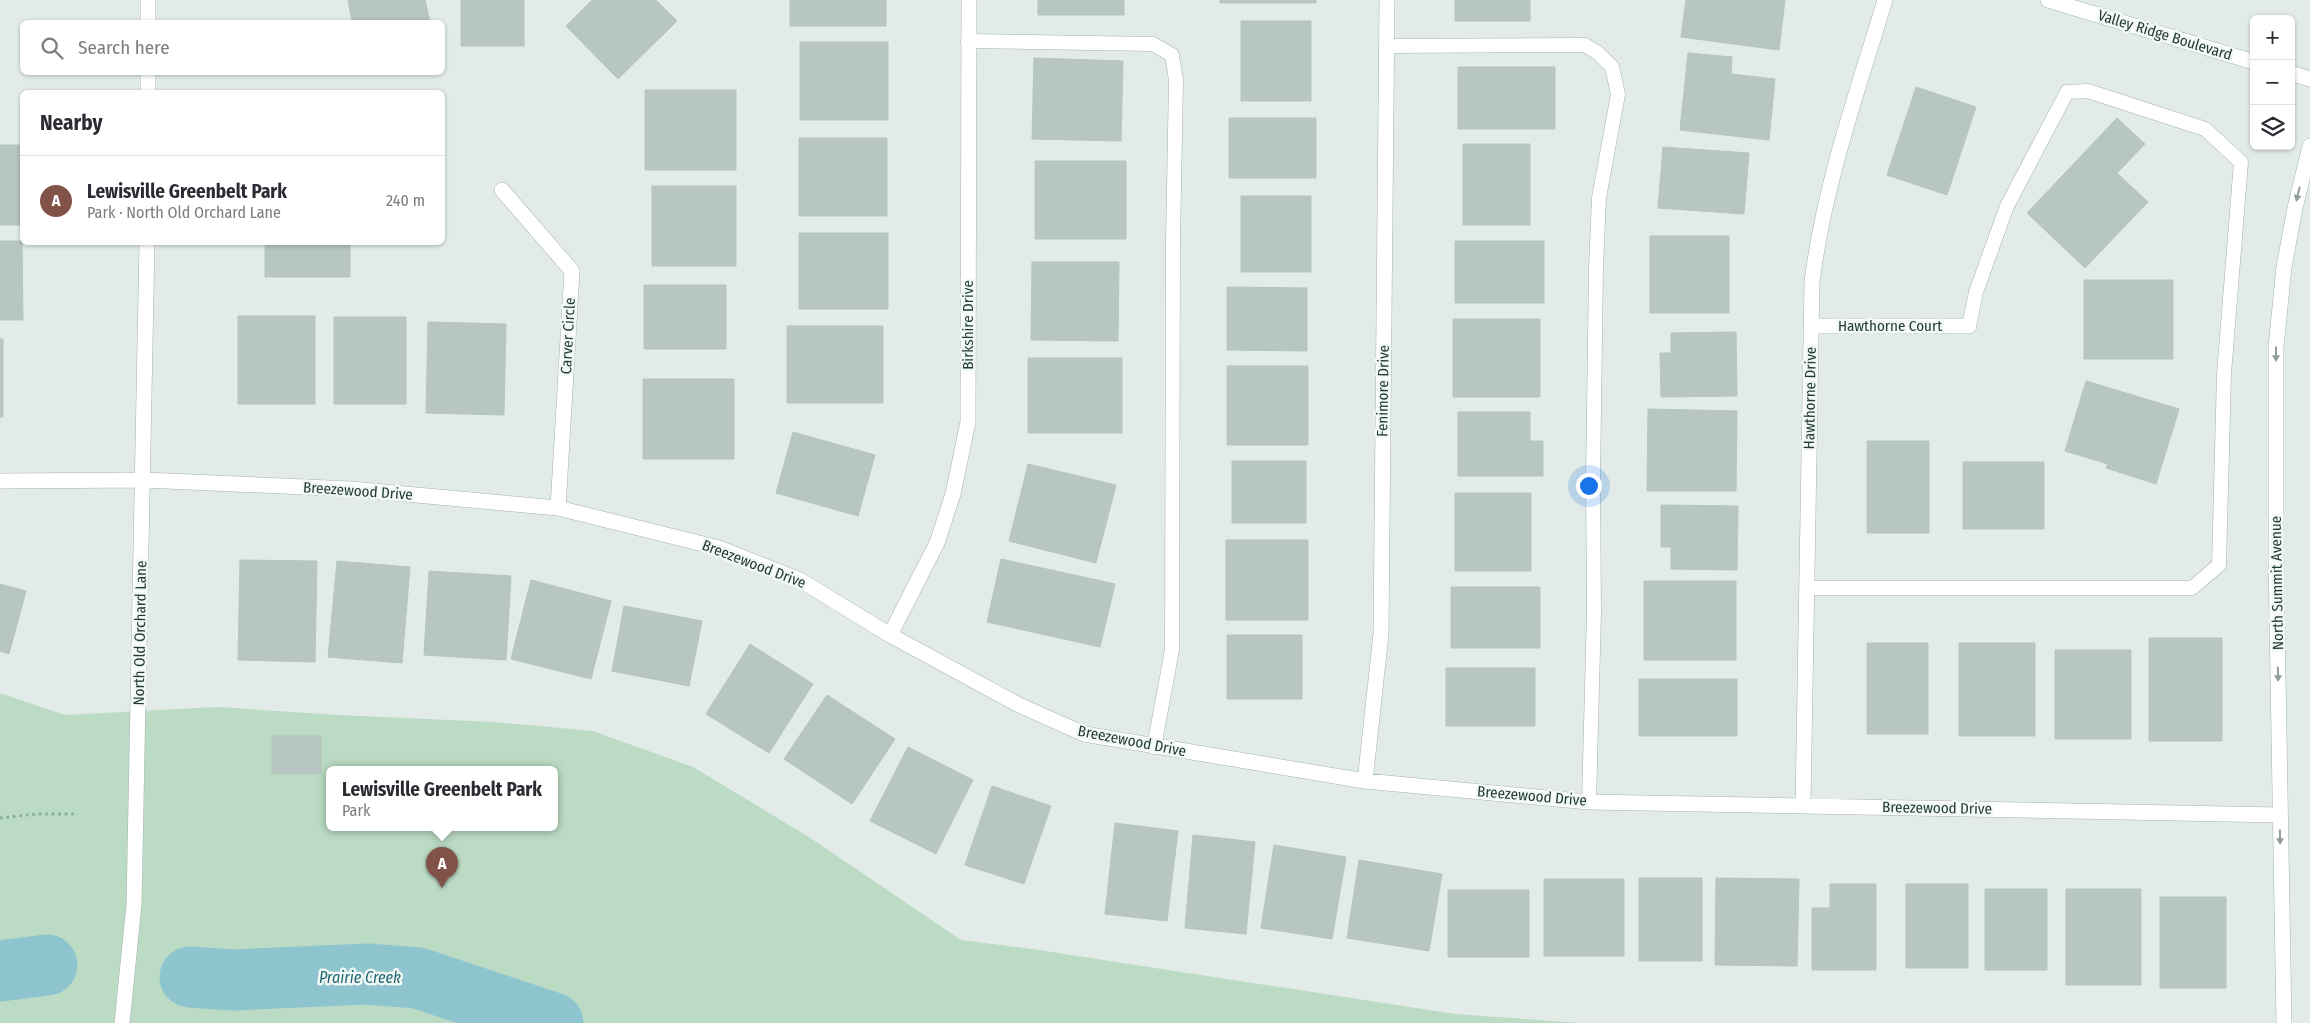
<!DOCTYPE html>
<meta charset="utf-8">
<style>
:root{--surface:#fff;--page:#f2f2f3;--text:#2b2b33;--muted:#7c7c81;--line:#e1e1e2;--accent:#815248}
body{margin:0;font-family:"Fira Sans Condensed",sans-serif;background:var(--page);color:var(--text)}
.controls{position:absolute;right:15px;top:15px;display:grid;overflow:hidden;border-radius:8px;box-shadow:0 1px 4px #0004}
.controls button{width:45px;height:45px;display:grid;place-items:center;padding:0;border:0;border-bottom:1px solid var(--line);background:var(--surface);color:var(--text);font:25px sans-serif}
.you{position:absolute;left:1588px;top:485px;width:18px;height:18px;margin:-12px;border:4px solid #fff;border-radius:50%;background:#1a73e8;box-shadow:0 0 0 8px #1a73e833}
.badge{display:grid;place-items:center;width:32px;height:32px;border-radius:50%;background:var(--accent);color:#fff;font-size:16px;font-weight:700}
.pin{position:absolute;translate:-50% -41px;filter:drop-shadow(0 1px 2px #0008)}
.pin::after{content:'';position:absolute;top:26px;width:18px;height:15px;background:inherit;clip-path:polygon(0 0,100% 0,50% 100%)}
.popup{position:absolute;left:326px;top:766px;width:232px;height:65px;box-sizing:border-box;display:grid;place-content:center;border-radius:8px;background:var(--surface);filter:drop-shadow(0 1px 4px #0005);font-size:16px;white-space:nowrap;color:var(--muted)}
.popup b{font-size:19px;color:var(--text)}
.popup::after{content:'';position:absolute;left:50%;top:100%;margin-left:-10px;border:10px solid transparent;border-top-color:var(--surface)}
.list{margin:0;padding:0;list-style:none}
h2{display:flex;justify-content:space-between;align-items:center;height:65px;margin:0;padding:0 20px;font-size:21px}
h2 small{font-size:16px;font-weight:400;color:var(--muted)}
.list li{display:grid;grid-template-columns:32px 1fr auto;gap:15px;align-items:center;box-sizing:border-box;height:90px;padding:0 20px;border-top:1px solid var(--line)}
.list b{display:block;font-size:19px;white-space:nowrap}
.list p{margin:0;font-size:16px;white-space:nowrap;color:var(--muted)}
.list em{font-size:16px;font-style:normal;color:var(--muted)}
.icon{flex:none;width:28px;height:28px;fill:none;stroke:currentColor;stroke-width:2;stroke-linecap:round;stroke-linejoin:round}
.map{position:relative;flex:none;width:2310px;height:1023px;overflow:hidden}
.search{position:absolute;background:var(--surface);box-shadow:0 1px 4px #0004;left:20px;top:20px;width:425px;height:55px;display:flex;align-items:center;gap:12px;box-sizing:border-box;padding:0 18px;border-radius:8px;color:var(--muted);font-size:19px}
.panel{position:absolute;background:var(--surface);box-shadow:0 1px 4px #0004;left:20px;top:90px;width:425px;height:155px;border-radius:8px}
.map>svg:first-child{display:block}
.green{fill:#bcdbc4;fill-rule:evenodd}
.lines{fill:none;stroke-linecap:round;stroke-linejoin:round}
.river{stroke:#8dc4ce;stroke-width:61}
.building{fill:#b7c6c0;stroke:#b5c5be}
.service-casing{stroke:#a5b3ae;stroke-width:15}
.minor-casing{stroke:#a5b3ae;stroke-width:16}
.tertiary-casing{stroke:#a5b3ae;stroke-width:16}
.secondary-casing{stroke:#a1b7af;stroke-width:16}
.path{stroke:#84ada0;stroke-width:3;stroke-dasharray:2.5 4;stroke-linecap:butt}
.service{stroke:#fff;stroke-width:14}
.minor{stroke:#fff;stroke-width:15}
.tertiary{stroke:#fff;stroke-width:15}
.secondary{stroke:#fff;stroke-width:15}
.oneway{fill:#919d9a}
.labels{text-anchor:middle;stroke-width:5;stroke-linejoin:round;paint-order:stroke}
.street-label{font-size:15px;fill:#233b35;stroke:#f2f8f5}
.water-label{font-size:16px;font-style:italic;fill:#206774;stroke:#f2f8f5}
</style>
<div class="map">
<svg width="2310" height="1023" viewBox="0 0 2310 1023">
<rect width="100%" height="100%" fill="#e2ebe7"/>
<path class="green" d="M0,693L65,715L218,707L338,715L494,722L593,731L693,767L809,837L961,940L1032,949L1455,1014L1582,1023H0ZM330,769H554V827H330Z"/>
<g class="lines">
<path class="river" d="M0,971L47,965
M190,977L233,980L367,974L418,978L553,1023"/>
</g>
<path class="building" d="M348,0H425L430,22H352Z
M461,0H524V46H461Z
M592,0H656L677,21L618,79L566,26Z
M790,0H886V26H790Z
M1038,0H1124V15H1038Z
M1220,0H1316V3H1220Z
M1455,0H1530V21H1455Z
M1686,0H1785L1779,50L1681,37Z
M1241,21H1311V101H1241Z
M800,42H888V120H800Z
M1688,53L1732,57L1731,74L1775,79L1769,140L1680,130Z
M1034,58L1123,61L1121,141L1032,139Z
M1458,67H1555V129H1458Z
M1916,87L1976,107L1947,195L1887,175Z
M645,90H736V170H645Z
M1229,118H1316V178H1229Z
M2117,118L2145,144L2117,173L2148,202L2085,268L2027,213Z
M799,138H887V216H799Z
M1463,144H1530V225H1463Z
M0,145H22V225H0Z
M1663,147L1749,153L1744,214L1658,208Z
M1035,161H1126V239H1035Z
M652,186H736V266H652Z
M1241,196H1311V272H1241Z
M799,233H888V309H799Z
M1650,236H1729V313H1650Z
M0,241H22L23,320H0Z
M1455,241H1544V303H1455Z
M265,242H350V277H265Z
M1032,262H1119L1118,341L1031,340Z
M2084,280H2173V359H2084Z
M644,285H726V349H644Z
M1227,287L1307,288V351L1227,350Z
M238,316H315V404H238Z
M334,317H406V404H334Z
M1453,319H1540V397H1453Z
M428,322L506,324L504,415L426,413Z
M787,326H883V403H787Z
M1736,332L1737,396L1661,397L1660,353H1671V333Z
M0,339H3V417H0Z
M1028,358H1122V433H1028Z
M1227,366H1308V445H1227Z
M643,379H734V459H643Z
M2086,381L2179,409L2156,484L2106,468L2108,464L2065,451Z
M1648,409L1737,411L1736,491H1647Z
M1458,412H1530V441H1543V476H1458Z
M793,432L875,455L858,516L776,493Z
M1867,441H1929V533H1867Z
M1232,461H1306V523H1232Z
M1963,462H2044V529H1963Z
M1028,464L1116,485L1096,563L1009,541Z
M1455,493H1531V571H1455Z
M1661,505L1738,506L1737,570L1671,569V547H1661Z
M1226,540H1308V620H1226Z
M1001,559L1115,584L1100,647L987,622Z
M240,560L317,561L315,662L238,660Z
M337,561L410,567L402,663L328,657Z
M429,571L511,576L506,660L424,655Z
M531,580L611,601L591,679L511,659Z
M1644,581H1736V660H1644Z
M0,584L26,591L9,654L0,651Z
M1451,587H1540V648H1451Z
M624,606L702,621L689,686L612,671Z
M1227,635H1302V699H1227Z
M2149,638H2222V741H2149Z
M1867,643H1928V734H1867Z
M1959,643H2035V736H1959Z
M750,644L813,684L769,753L706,714Z
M2055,650H2131V739H2055Z
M1446,668H1535V726H1446Z
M1639,679H1737V736H1639Z
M827,695L895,739L852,804L784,759Z
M272,736H321V774H272Z
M908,747L973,780L936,854L870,821Z
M992,786L1051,806L1024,884L965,865Z
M1115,823L1178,831L1167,921L1105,914Z
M1193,835L1255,842L1246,934L1185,928Z
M1274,845L1346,857L1332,939L1261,928Z
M1359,860L1442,874L1429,951L1347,938Z
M1639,878H1702V961H1639Z
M1716,878L1799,879L1797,966L1715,965Z
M1544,879H1624V956H1544Z
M1830,884H1876V970H1812V908H1830Z
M1906,884H1968V968H1906Z
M1985,889H2047V970H1985Z
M2066,889H2141V985H2066Z
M1448,890H1529V957H1448Z
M2160,897H2226V988H2160Z"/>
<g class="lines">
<defs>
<path id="service" d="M968,41L1153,44L1172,55L1176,80L1173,241L1172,650L1154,747
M1387,46L1585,45L1598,53L1612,67L1618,94L1599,198L1596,268L1593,480L1594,611L1589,802
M1807,588H2192L2219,565L2224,374L2241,162L2205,129L2088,91L2067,92L2007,206L1976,292L1969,326"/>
<path id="minor" d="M502,190L572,271L558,508
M1812,326H1969
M0,481L144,480L351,489L558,508L719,548L800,580L890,635L1017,704L1084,734L1365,781L1589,802L2280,815
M890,635L937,543L953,494L968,422L969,0
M1365,781L1381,634L1387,0
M1803,805L1812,282C1824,185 1857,93 1885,0"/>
<path id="tertiary" d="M148,22V0
M148,92V72
M122,1023L134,905L147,242"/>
<path id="secondary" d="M2048,0L2254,62
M2291,73L2310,79
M2284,1023L2276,560V347L2284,267L2295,208L2310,146"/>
</defs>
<use href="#service" class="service-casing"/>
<use href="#minor" class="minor-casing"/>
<use href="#tertiary" class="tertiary-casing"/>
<use href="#secondary" class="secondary-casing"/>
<path class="path" d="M0,818L36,814H78"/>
<use href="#service" class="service"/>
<use href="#minor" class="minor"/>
<use href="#tertiary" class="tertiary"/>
<use href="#secondary" class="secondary"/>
</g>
<defs><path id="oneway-solid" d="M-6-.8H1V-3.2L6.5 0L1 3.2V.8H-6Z" transform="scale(1.25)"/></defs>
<g class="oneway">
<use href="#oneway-solid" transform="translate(2298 194) rotate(104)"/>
<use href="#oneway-solid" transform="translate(2276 354) rotate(90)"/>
<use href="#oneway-solid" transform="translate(2278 674) rotate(89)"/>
<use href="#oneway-solid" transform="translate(2280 837) rotate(89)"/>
</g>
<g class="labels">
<g class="street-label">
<text transform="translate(2165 35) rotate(17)" y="5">Valley Ridge Boulevard</text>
<text transform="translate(968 325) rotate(-90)" y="5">Birkshire Drive</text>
<text x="1890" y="331">Hawthorne Court</text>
<text transform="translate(568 336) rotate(-87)" y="5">Carver Circle</text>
<text transform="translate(1383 391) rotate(-89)" y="5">Fenimore Drive</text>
<text transform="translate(1810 398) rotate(-89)" y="5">Hawthorne Drive</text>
<text transform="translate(358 491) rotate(4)" y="5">Breezewood Drive</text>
<text transform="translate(754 564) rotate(21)" y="5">Breezewood Drive</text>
<text transform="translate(2277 583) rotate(-91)" y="5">North Summit Avenue</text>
<text transform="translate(140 633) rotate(-89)" y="5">North Old Orchard Lane</text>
<text transform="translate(1132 741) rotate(11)" y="5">Breezewood Drive</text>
<text transform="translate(1532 796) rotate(5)" y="5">Breezewood Drive</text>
<text transform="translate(1937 808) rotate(1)" y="5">Breezewood Drive</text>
</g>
<g class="water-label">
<text x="360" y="983">Prairie Creek</text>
</g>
</g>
</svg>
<div class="controls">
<button>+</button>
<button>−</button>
<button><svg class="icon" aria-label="layers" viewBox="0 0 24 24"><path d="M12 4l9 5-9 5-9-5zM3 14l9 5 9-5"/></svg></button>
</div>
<div class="you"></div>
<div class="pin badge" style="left:442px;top:888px">A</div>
<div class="popup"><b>Lewisville Greenbelt Park</b>Park</div>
<div class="search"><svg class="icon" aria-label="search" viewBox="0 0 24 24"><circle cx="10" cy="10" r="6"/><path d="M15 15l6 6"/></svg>Search here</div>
<section class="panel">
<h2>Nearby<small></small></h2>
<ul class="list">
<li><span class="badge">A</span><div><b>Lewisville Greenbelt Park</b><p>Park · North Old Orchard Lane</p></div><em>240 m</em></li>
</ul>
</section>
</div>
